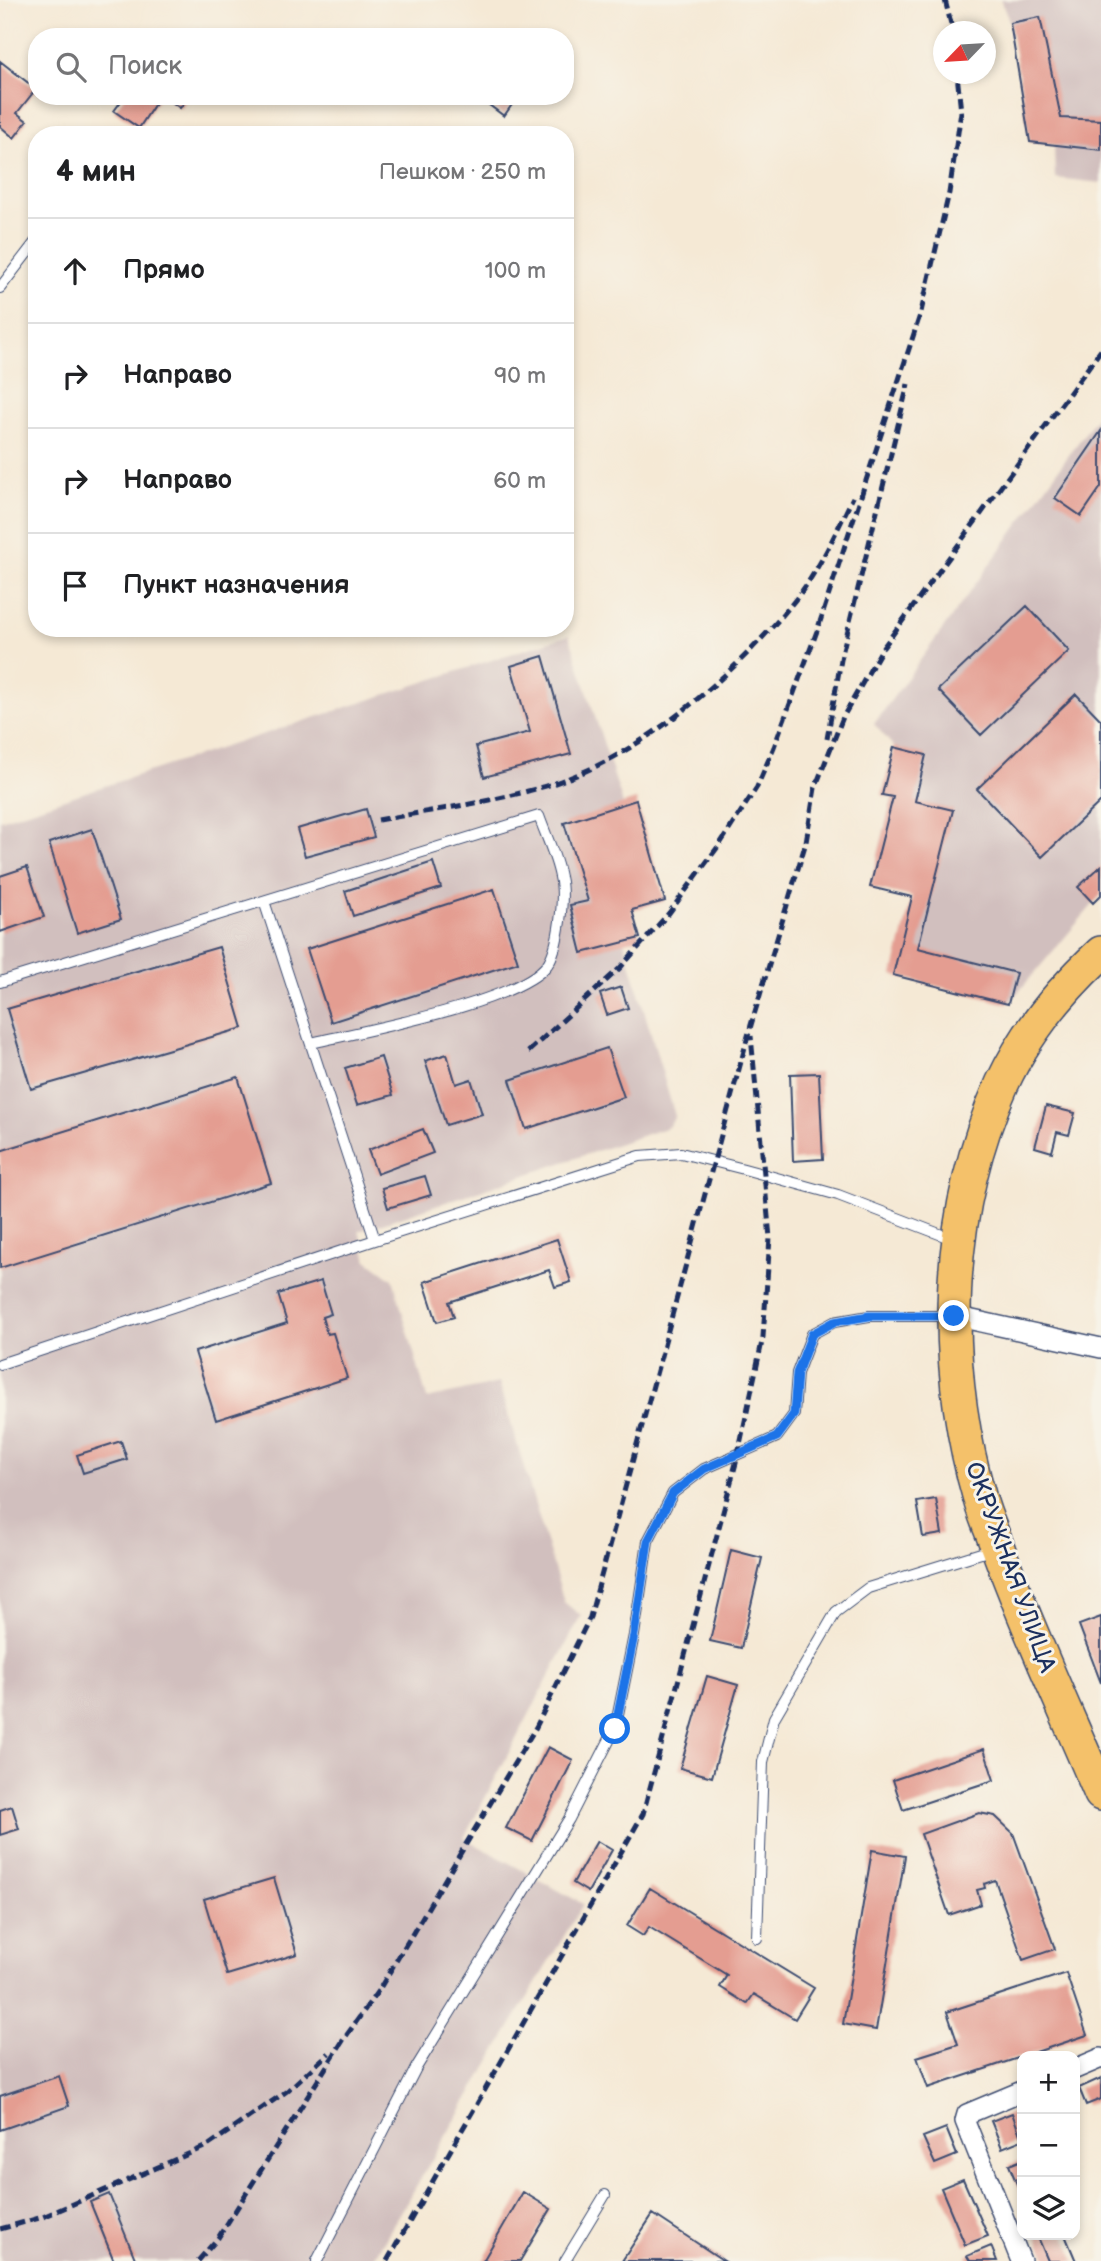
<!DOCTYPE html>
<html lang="ru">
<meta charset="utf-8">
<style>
:root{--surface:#fff;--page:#f2f2f2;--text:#202124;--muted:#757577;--line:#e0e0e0}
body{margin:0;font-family:"Balsamiq Sans",sans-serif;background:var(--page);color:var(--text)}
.controls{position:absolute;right:21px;bottom:21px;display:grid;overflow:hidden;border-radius:14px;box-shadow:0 4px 10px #0003}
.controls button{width:63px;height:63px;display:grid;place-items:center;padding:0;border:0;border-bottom:2px solid var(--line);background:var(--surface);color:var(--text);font:35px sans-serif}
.compass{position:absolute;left:933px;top:21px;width:63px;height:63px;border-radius:50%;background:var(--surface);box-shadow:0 4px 10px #0003;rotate:245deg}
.stop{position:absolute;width:21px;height:21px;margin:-16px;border:5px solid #1a73e8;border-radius:50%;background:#fff}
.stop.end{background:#1a73e8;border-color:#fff;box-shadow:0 2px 7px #0008}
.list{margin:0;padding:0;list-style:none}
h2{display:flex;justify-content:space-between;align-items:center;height:91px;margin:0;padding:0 28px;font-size:30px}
h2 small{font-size:23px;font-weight:400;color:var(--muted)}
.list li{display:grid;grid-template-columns:46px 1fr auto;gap:21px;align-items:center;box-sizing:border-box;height:105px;padding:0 28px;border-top:2px solid var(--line)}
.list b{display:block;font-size:26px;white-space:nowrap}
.list em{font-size:23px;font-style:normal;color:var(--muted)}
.icon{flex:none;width:38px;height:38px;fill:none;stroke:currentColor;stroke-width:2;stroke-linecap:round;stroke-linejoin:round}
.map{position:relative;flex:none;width:1101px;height:2261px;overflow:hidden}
.search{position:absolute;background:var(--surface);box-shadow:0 4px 10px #0003;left:28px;top:28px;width:546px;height:77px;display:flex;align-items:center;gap:18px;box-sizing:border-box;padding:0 24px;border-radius:28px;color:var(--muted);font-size:26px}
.panel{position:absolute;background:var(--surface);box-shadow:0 4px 10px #0003;left:28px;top:126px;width:546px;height:511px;border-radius:28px}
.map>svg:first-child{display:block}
.industrial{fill:#d1bfbe}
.building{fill:#e49d91}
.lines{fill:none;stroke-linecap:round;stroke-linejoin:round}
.service-casing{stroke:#3c4b70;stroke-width:12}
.minor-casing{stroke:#3c4b70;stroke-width:22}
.trunk-casing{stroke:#3c4b70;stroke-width:36}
.service{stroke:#fff;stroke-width:10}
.minor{stroke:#fff;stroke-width:19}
.trunk{stroke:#f4c16b;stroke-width:33}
.rail{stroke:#1b2f5e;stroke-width:5;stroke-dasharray:10 5;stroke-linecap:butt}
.route{stroke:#1a73e8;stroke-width:9}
.labels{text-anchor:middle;stroke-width:6;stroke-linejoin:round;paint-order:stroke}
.street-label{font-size:24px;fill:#1b2f5e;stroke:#f7f3e8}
</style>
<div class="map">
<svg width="1101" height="2261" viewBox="0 0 1101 2261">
<rect width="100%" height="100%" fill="#f7f3e8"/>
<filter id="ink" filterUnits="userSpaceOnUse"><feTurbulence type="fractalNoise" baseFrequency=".0143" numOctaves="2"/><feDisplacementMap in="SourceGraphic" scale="14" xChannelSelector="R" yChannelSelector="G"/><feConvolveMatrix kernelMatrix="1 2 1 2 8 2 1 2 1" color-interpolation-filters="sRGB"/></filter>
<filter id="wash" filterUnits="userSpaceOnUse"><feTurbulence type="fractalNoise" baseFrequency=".00686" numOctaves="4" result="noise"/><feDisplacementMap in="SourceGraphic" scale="28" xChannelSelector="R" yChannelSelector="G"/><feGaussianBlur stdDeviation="1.57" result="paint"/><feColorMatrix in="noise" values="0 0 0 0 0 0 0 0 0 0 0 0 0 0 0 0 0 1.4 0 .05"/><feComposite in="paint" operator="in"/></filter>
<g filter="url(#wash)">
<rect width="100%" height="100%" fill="#f5e9d5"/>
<path class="industrial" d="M1001,0H1101V183L1055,178L1054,145L1030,142L1010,23Z
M1101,411V895L1008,1004L893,975L912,897L870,887L892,798L882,795L894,747L874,724Z
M569,635L623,804L636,800L665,901L632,910L640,938L624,942L675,1116L668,1127L359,1231L367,1260L393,1279L427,1399L499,1383L564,1602L581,1616L464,1838L583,1904L372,2261H0V820Z"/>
<g id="blocks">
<path class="building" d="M1040,17L1061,118L1101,120V150L1030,142L1010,23Z
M0,61L36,89L17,113L27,121L14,138L0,126Z
M125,96H160L139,128L114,111Z
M164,96H189L180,108Z
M477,96H518L504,116Z
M1101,431V487L1081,516L1055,498Z
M1027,606L1069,651L981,735L938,690Z
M543,656L571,754L484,777L476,746L530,732L511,666Z
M1076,694L1101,720V801L1042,857L977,789Z
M894,747L926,755L915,801L953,810L918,948L1016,973L1008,1004L893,975L912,897L870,887L893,797L882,795Z
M636,800L665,901L632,910L640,938L582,953L570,905L588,901L564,823Z
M366,809L374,837L305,856L297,829Z
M92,829L121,919L77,933L49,843Z
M433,862L441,888L353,916L345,891Z
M1101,866V895L1093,903L1078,887Z
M27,867L44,917L0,932V876Z
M494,889L518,962L331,1022L307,949Z
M219,947L243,1028L31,1089L7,1009Z
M621,987L628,1008L607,1015L600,994Z
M607,1048L624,1097L526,1129L510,1080Z
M447,1054L456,1084L471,1079L482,1114L446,1125L425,1061Z
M381,1057L393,1095L357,1105L345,1068Z
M819,1073L823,1159L793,1161L790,1074Z
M238,1077L271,1183L0,1268V1151Z
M1046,1106L1075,1113L1069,1135L1057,1132L1052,1152L1035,1147Z
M423,1129L433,1153L377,1174L368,1150Z
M425,1176L431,1195L388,1208L382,1188Z
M557,1239L571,1282L555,1287L549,1270L449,1302L454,1317L437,1322L424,1282Z
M321,1281L331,1314L322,1317L327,1334L333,1333L347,1378L216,1420L195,1352L287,1323L278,1294Z
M121,1441L127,1459L83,1473L77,1455Z
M936,1499L942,1534L923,1537L917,1502Z
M731,1550L762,1558L741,1648L710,1641Z
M1101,1617V1683L1079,1625Z
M707,1676L738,1685L712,1777L680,1768Z
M548,1747L573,1760L532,1841L506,1828Z
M984,1749L994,1780L903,1810L893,1780Z
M12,1806L19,1829L0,1835V1810Z
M979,1813L995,1816L1013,1833L1055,1949L1023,1960L995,1880L984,1884L985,1888L977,1890L981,1904L949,1915L921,1834Z
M597,1841L612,1850L588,1892L573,1883Z
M872,1850L905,1856L876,2030L843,2024Z
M274,1878L297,1954L227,1975L204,1899Z
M650,1888L814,1988L795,2019L754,1994L747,2004L720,1987L727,1975L649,1927L643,1936L627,1926Z
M1066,1973L1087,2035L928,2088L917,2057L958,2044L947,2012Z
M59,2076L69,2106L0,2130V2096Z
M1101,2078V2099L1086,2105L1079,2088Z
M1012,2113L1022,2140L1002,2148L991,2121Z
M946,2128L957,2155L935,2164L923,2137Z
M1022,2160V2196L1009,2165Z
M963,2179L988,2236L965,2245L941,2188Z
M523,2192L551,2209L520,2261H483Z
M109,2194L136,2261H114L90,2202Z
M653,2214L724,2261H622Z
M1037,2235H1065L1076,2261H1048Z
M991,2246L997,2261H970L967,2256Z"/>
</g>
</g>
<g filter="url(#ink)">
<use href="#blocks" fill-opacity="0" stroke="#3c4b70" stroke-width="2"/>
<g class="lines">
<defs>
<path id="service" d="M0,288L37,240
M264,901L375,1240
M0,982L539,816C546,836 556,856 560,877C565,897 559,948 547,965C518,1003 361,1031 311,1043
M0,1364L375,1240L640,1156L681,1153L744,1169L838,1195L955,1240
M757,1938L763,1762L774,1718L836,1612L868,1588L994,1549
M317,2261L416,2068L569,1819L615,1729L634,1635L648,1541L673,1493L704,1469L777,1437L794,1414L797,1373L812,1334L834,1322L869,1316H950
M565,2261L605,2195"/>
<path id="minor" d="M954,1316L1101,1348
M1075,2069L1101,2058
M1021,2261L965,2121L967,2114L1022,2091"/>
<path id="trunk" d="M1101,953C1062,989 1025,1034 1002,1084C944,1213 941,1364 980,1499C985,1518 994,1536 1000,1554C1030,1635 1067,1714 1101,1794"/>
</defs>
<use href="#service" class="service-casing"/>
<use href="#minor" class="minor-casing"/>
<use href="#trunk" class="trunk-casing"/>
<use href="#service" class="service"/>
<use href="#minor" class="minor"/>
<use href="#trunk" class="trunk"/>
<path class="rail" d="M945,0L953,32
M827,739L842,654L908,384
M378,820C439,809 517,799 574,776C657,743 745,664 799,595C821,566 837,530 853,497
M528,1052L620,968L669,913L720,844L757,787L774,747L817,631L921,312L949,193L961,112L957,74
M0,2229L43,2217L209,2145L287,2091L329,2053
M198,2261L218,2238L344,2039L380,1988L536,1727L590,1617L751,1025L806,842L815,788L843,717L882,649L1101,350
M387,2261L643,1814L736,1463L763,1337L770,1238L751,1036"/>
</g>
</g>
<g class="lines" filter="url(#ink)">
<path class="route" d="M615,1729L634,1635L648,1541L673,1493L704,1469L777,1437L794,1414L797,1373L812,1334L834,1322L869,1316H954"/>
</g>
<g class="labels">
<g class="street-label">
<text transform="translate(1011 1567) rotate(70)" y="8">ОКРУЖНАЯ УЛИЦА</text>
</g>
</g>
</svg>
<div class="controls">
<button>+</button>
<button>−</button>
<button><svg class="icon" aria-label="layers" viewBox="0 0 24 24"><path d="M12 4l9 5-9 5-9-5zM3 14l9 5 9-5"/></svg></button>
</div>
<svg class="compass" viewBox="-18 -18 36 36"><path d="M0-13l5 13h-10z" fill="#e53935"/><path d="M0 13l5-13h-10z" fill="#757577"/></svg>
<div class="stop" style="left:615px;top:1729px"></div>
<div class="stop end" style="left:954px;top:1316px"></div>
<div class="search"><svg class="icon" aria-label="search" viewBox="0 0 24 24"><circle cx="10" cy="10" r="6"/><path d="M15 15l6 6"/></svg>Поиск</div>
<section class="panel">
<h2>4 мин<small>Пешком · 250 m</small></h2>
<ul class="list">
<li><svg class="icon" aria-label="ahead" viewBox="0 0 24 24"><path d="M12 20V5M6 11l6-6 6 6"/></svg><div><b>Прямо</b></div><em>100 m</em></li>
<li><svg class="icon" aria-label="right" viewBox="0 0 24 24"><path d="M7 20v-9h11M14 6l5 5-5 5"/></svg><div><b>Направо</b></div><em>90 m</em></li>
<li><svg class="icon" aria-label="right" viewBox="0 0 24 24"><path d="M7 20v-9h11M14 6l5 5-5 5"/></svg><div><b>Направо</b></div><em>60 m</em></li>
<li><svg class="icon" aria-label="arrive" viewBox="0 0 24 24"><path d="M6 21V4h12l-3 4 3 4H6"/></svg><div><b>Пункт назначения</b></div></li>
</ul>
</section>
</div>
